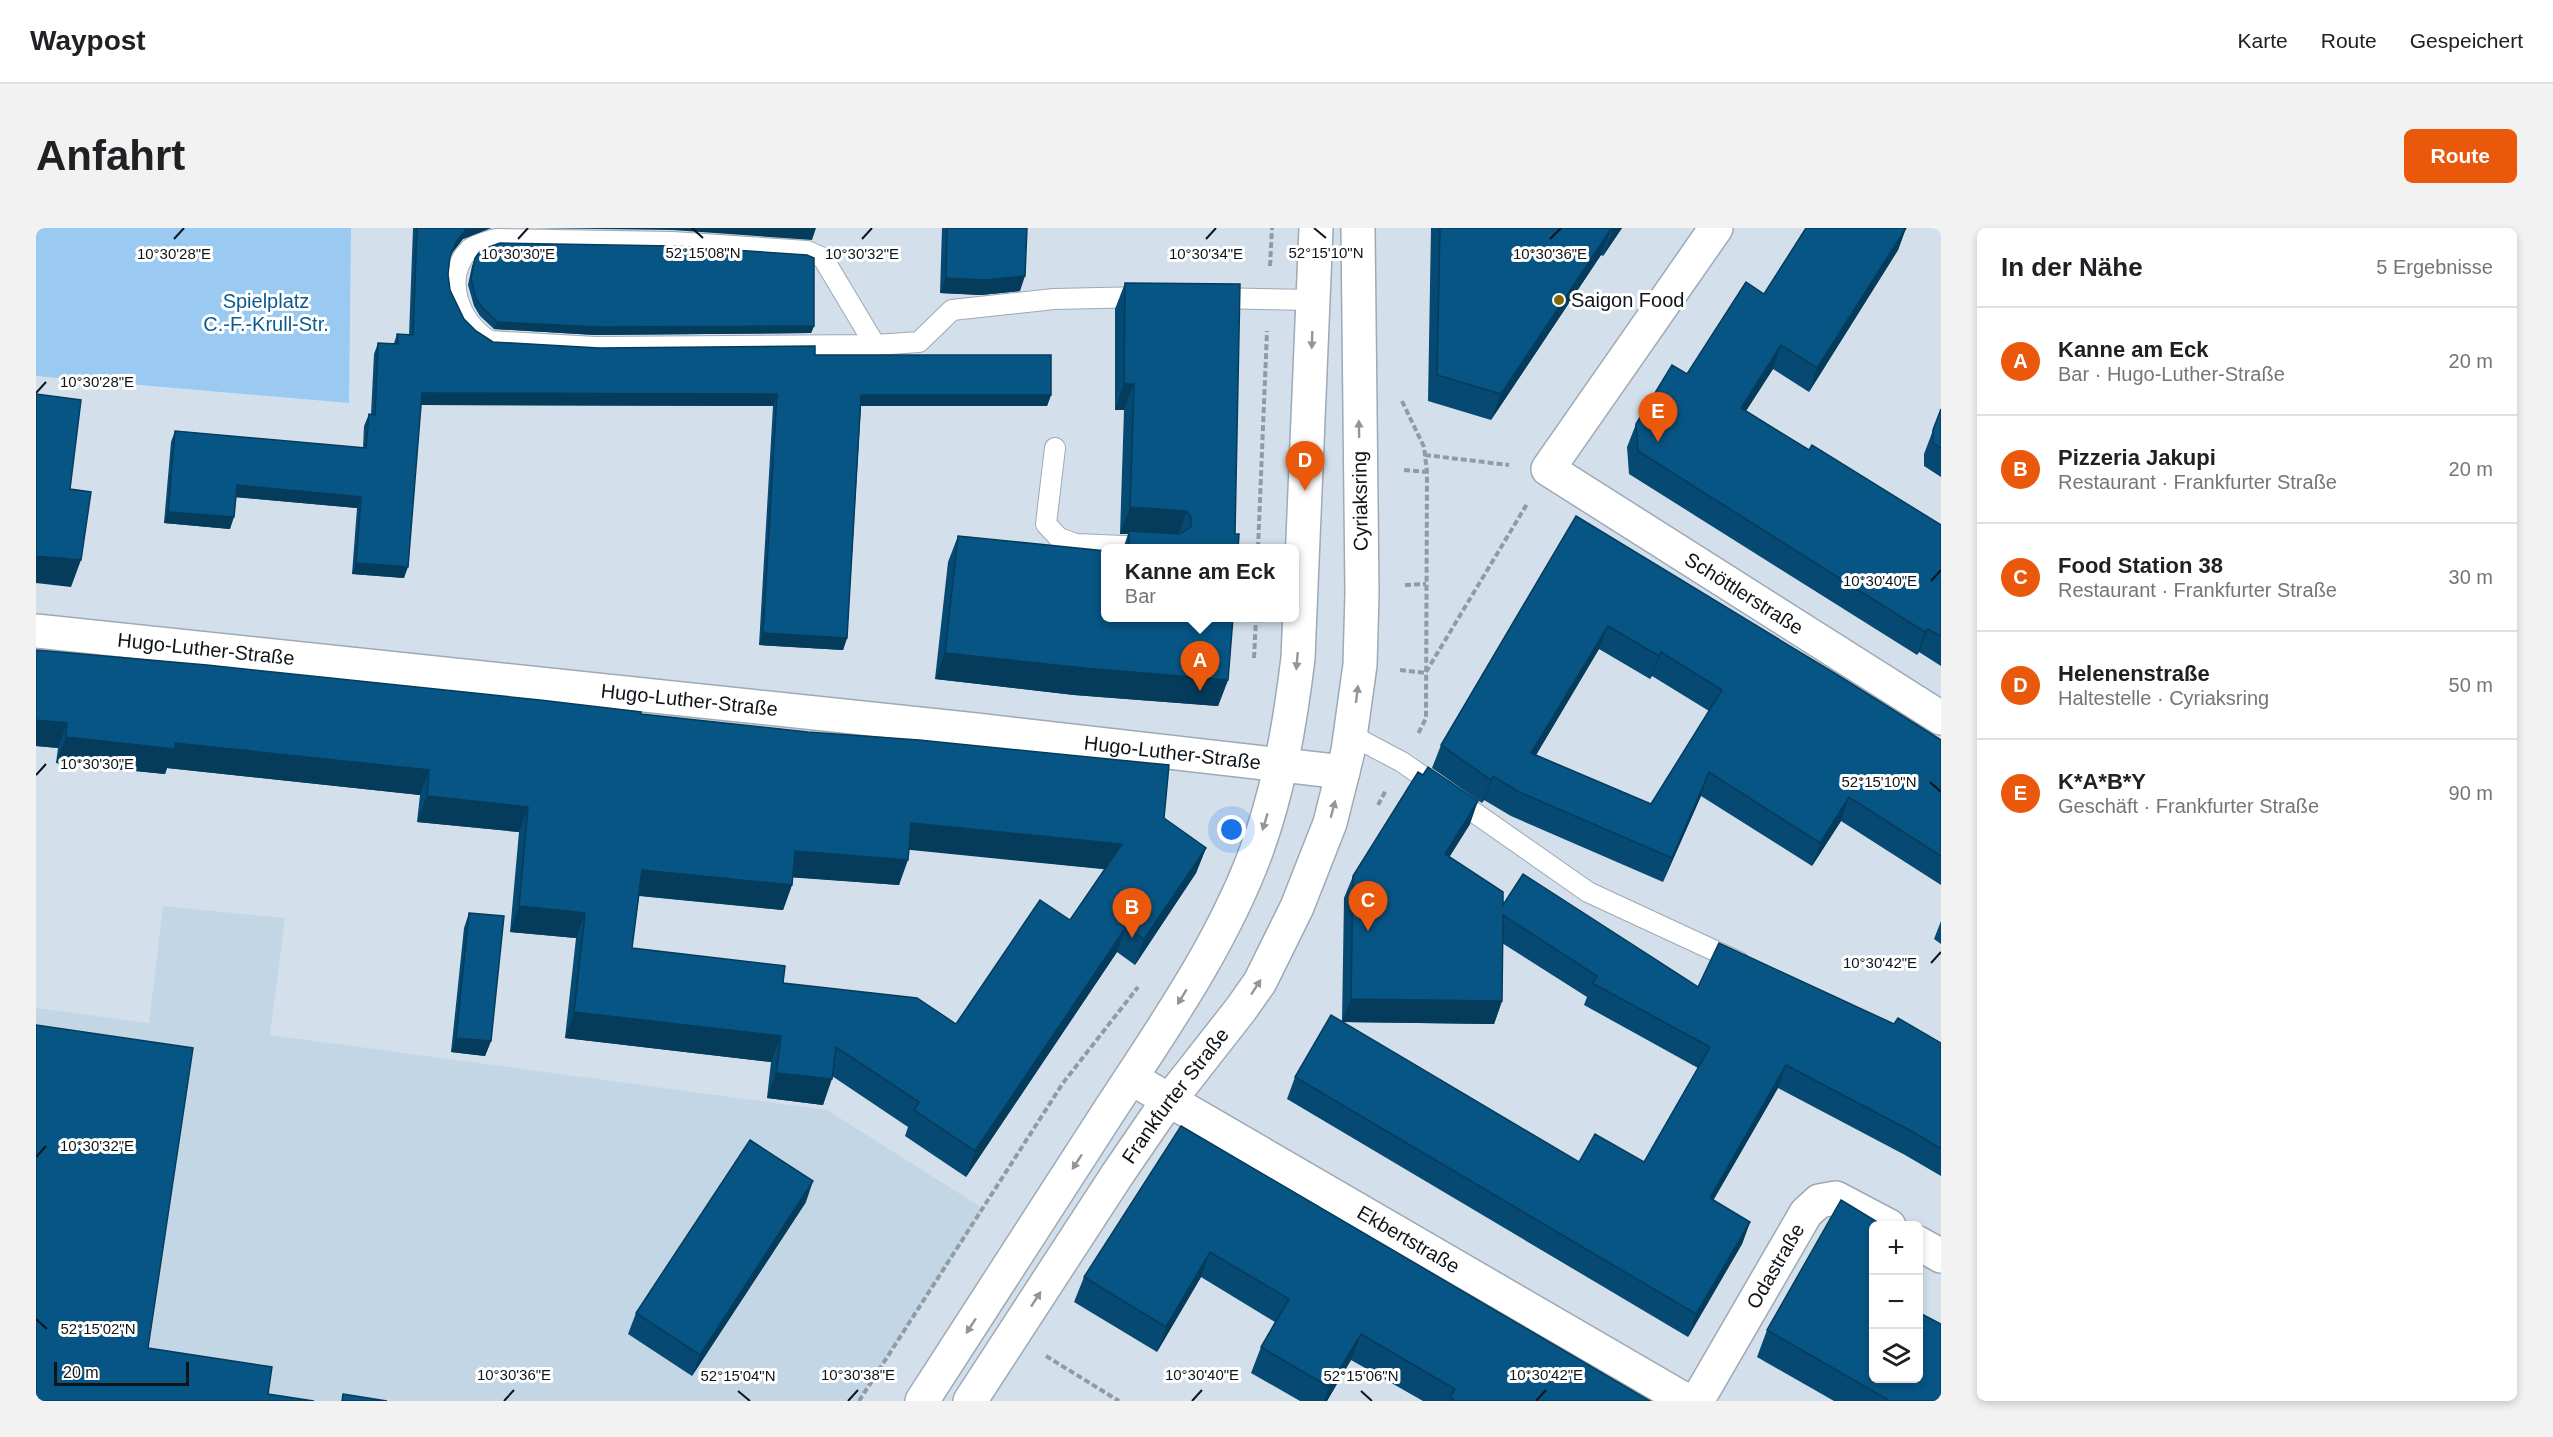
<!DOCTYPE html>
<html lang="de">
<meta charset="utf-8">
<style>
:root{--surface:#fff;--page:#f2f2f2;--text:#202124;--muted:#757577;--line:#e0e0e0;--accent:#ea580c}
body{margin:0;font-family:Helvetica,sans-serif;background:var(--page);color:var(--text)}
.controls{position:absolute;right:18px;bottom:18px;display:grid;overflow:hidden;border-radius:9px;box-shadow:0 3px 9px #0003}
.controls button{width:54px;height:54px;display:grid;place-items:center;padding:0;border:0;border-bottom:2px solid var(--line);background:var(--surface);color:var(--text);font:30px sans-serif}
.scale{position:absolute;left:18px;bottom:15px;width:135px;box-sizing:border-box;padding-left:6px;border:3px solid #0f1418;border-top:0;font-size:16px;line-height:21px;white-space:nowrap;color:#0f1418;-webkit-text-stroke:4px #fff;paint-order:stroke}
.you{position:absolute;left:1196px;top:602px;width:21px;height:21px;margin:-15px;border:4px solid #fff;border-radius:50%;background:#1a73e8;box-shadow:0 0 0 9px #1a73e833}
.badge{display:grid;place-items:center;width:39px;height:39px;border-radius:50%;background:var(--accent);color:#fff;font-size:20px;font-weight:700}
.pin{position:absolute;translate:-50% -50px;filter:drop-shadow(0 2px 3px #0008)}
.pin::after{content:'';position:absolute;top:32px;width:21px;height:18px;background:inherit;clip-path:polygon(0 0,100% 0,50% 100%)}
.popup{position:absolute;left:1065px;top:316px;width:198px;height:78px;box-sizing:border-box;display:grid;place-content:center;border-radius:9px;background:var(--surface);filter:drop-shadow(0 2px 4px #0005);font-size:20px;white-space:nowrap;color:var(--muted)}
.popup b{font-size:22px;color:var(--text)}
.popup::after{content:'';position:absolute;left:50%;top:100%;margin-left:-12px;border:12px solid transparent;border-top-color:var(--surface)}
.list{margin:0;padding:0;list-style:none}
h2{display:flex;justify-content:space-between;align-items:center;height:78px;margin:0;padding:0 24px;font-size:26px}
h2 small{font-size:20px;font-weight:400;color:var(--muted)}
.list li{display:grid;grid-template-columns:39px 1fr auto;gap:18px;align-items:center;box-sizing:border-box;height:108px;padding:0 24px;border-top:2px solid var(--line)}
.list b{display:block;font-size:22px;white-space:nowrap}
.list p{margin:0;font-size:20px;white-space:nowrap;color:var(--muted)}
.list em{font-size:20px;font-style:normal;color:var(--muted)}
.icon{flex:none;width:33px;height:33px;fill:none;stroke:currentColor;stroke-width:2;stroke-linecap:round;stroke-linejoin:round}
.map{position:relative;flex:none;width:1905px;height:1173px;overflow:hidden;border-radius:9px}
header{display:flex;align-items:center;gap:36px;box-sizing:border-box;height:84px;padding:0 30px;background:var(--surface);border-bottom:2px solid var(--line)}
header strong{font-size:28px}
nav{display:flex;gap:33px;margin-inline-start:auto;font-size:21px}
.intro{display:flex;align-items:center;justify-content:space-between;box-sizing:border-box;height:144px;padding:0 36px}
h1{margin:0;font-size:42px}
.button{padding:15px 27px;border-radius:9px;background:var(--accent);color:#fff;font-size:21px;font-weight:700}
main{display:flex;gap:36px;padding:0 36px}
aside{flex:1;background:var(--surface);border-radius:9px;box-shadow:0 3px 9px #0003}
.map>svg:first-child{display:block}
.built{fill:#c3d6e6}
.green{fill:#9ac9f1}
.lines{fill:none;stroke-linecap:round;stroke-linejoin:round}
.lane-casing{stroke:#9da9b4;stroke-width:22}
.street-casing{stroke:#9da9b4;stroke-width:36}
.secondary-casing{stroke:#9da9b4;stroke-width:36}
.path{stroke:#919ba4;stroke-width:4;stroke-dasharray:6 3;stroke-linecap:butt}
.lane{stroke:#fff;stroke-width:20}
.street{stroke:#fff;stroke-width:33}
.secondary{stroke:#fff;stroke-width:33}
.wall{fill:#064972;fill-rule:evenodd}
.shaded-wall{fill:#053c5c}
.building{fill:#075584;stroke:#053c5c;stroke-width:1.5;fill-rule:evenodd}
.oneway{fill:#939597}
.ticks{fill:none;stroke:#0f1418;stroke-width:2}
.poi-dot{fill:#7f6800;stroke:#fff;stroke-width:2}
.labels{text-anchor:middle;stroke-width:6;stroke-linejoin:round;paint-order:stroke}
.poi-label{font-size:20px;fill:#0f1418;stroke:#fff;text-anchor:start}
.park-label{font-size:20px;fill:#0d5b8d;stroke:#fff}
.street-label{font-size:20px;fill:#0f1418;stroke:#fff}
.ticks-label{font-size:15px;text-anchor:middle;fill:#0f1418;stroke:#fff;stroke-width:6;stroke-linejoin:round;paint-order:stroke}
</style>
<header>
<strong>Waypost</strong>
<nav><a>Karte</a><a>Route</a><a>Gespeichert</a></nav>
</header>
<div class="intro"><h1>Anfahrt</h1><a class="button">Route</a></div>
<main>
<div class="map">
<svg width="1905" height="1173" viewBox="0 0 1905 1173">
<rect width="100%" height="100%" fill="#d3e0eb"/>
<path class="built" d="M127,678L249,690L234,807L791,882L948,981L822,1173H0V780L113,795Z"/>
<path class="green" d="M0,0H315L313,175L0,148Z"/>
<g class="lines">
<defs>
<path id="lane" d="M1178,70L1277,72
M839,117L787,30L771,23L636,14L460,11C453,13 440,16 434,21C405,49 424,96 454,113L559,119L839,117L883,114L916,82L1018,71L1110,69
M1019,220L1010,296L1023,310L1040,316L1135,320
M1315,507L1366,534L1552,664L1703,734"/>
<g id="street">
<path id="s1" d="M1680,0L1512,241L1905,490"/>
<path id="s2" d="M0,403L940,502L1307,544"/>
<path id="s3" d="M1095,850L1651,1173"/>
<path d="M1882,1015L1905,1028"/>
<path id="s4" d="M1661,1173L1770,985L1783,973L1800,970L1853,998"/>
</g>
<g id="secondary">
<path d="M886,1173C949,1075 1012,978 1075,880C1128,799 1186,716 1220,624C1243,561 1254,496 1262,430L1280,0"/>
<path id="s5" d="M934,1173L1081,947L1122,887L1205,781L1224,754L1261,679L1294,595L1312,523L1324,437L1326,365L1322,0"/>
</g>
</defs>
<use href="#lane" class="lane-casing"/>
<use href="#street" class="street-casing"/>
<use href="#secondary" class="secondary-casing"/>
<path class="path" d="M1234,38L1236,0
M1366,173L1388,219L1391,244L1390,490L1382,506
M1389,227L1473,237
M1368,242L1391,244
M1222,320L1231,103
M1369,357L1390,356
M1218,430L1220,390
M1364,442L1390,445
M1390,444L1491,276
M1342,577L1350,562
M1010,1128L1083,1173
M823,1173L1027,855L1102,759"/>
<use href="#lane" class="lane"/>
<use href="#street" class="street"/>
<use href="#secondary" class="secondary"/>
</g>
<path class="wall" d="M377,0H455L427,11L416,25L413,31L412,46L414,62L428,91L440,103L457,114L563,120L779,127L1015,167L1011,178H825L811,410L807,422L723,417L737,178L385,177L368,350L316,346L321,280L200,269L194,301L128,295L135,214L139,203L327,220L328,198L333,186H335L338,126L342,115H358L361,106L373,107Z
M906,0H991L984,63L945,67L904,65Z
M1395,0H1586L1567,28L1565,27L1455,192L1392,173Z
M1870,0L1862,22L1773,164L1737,141L1710,183L1773,222L1905,297V438L1883,424L1881,427L1593,246L1591,219L1600,196L1651,146L1728,66Z
M439,30L778,98L775,105L559,107L458,101L444,88L438,78L432,57L436,38Z
M1089,55L1199,306L1202,321H1087L1092,306H1084L1088,182H1079V81Z
M1905,181V249L1888,238V226Z
M1540,288L1905,512V657L1805,593L1776,638L1665,568L1627,654L1475,588L1448,572L1446,575L1396,540L1405,517ZM1563,421L1614,451L1616,448L1673,483L1615,576L1500,527Z
M922,308L1192,452L1182,478L1038,467L899,451L912,334Z
M0,422L605,486L1128,590L1170,620L1160,645L1099,737L1081,724L930,949L869,908L872,899L796,848L787,877L731,870L735,834L529,810L540,710L474,704L483,604L381,594L384,567L131,540L129,546L20,535L22,520L0,518ZM873,621L1069,641L1034,692L920,796L747,755L596,720L603,668L747,682L756,657L757,649L863,657Z
M1434,596L1413,629L1467,677L1662,759L1858,796L1905,815V948L1869,927L1742,860L1677,972L1714,994L1706,1016L1652,1109L1251,871L1259,849L1543,934H1608L1662,840L1548,777L1551,769L1466,715V773L1458,796L1306,794L1308,670L1317,648Z
M433,685L455,813L449,828L415,824L428,700Z
M1905,693V716L1898,711Z
M1145,898L1614,1173H1387L1315,1132L1291,1173H1264L1215,1145L1225,1119L1239,1094L1165,1049L1121,1124L1038,1074L1048,1049Z
M770,974L656,1148L592,1106L600,1085Z
M1731,1102L1838,1150L1905,1173H1798L1721,1129Z"/>
<path class="shaded-wall" d="M431,0H455L427,11L416,25L420,14Z
M497,0H780L776,12L636,2Z
M1578,0H1586L1567,28L1577,2Z
M1870,0L1862,22L1773,164L1781,140Z
M1575,1L1565,27L1455,192L1465,166Z
M989,48L984,63L945,67L904,65L910,50Z
M461,94L778,98L775,105L559,107L458,101Z
M1745,117L1737,141L1697,203L1705,180Z
M1088,156H1098L1088,182H1079Z
M386,165L741,166L737,178L382,177Z
M825,167H1015L1011,178H821Z
M201,257L325,269L321,280L197,269Z
M1094,279L1151,283L1141,310L1093,303L1092,306H1084Z
M132,284L198,289L194,301L128,295Z
M0,328L45,332L35,359L0,355Z
M320,335L372,339L368,350L316,346Z
M1572,398L1563,421L1487,549L1495,525Z
M1892,401L1883,424L1881,427L1889,404Z
M727,405L811,410L807,422L723,417Z
M1625,424L1616,448L1614,451L1623,428Z
M909,425L1192,452L1182,478L1038,467L899,451Z
M0,492L31,495L22,520L0,518Z
M30,509L139,515L393,542L384,567L131,540L129,546L20,535Z
M1673,544L1665,568L1627,654L1636,630Z
M1457,548L1448,572L1446,575L1455,552Z
M391,568L492,579L483,604L381,594Z
M1813,569L1805,593L1776,638L1784,615Z
M1442,573L1434,596L1401,649L1409,626Z
M875,595L1086,616L1076,642L865,621Z
M1170,620L1160,645L1099,737L1108,711Z
M759,623L872,632L863,657L750,649Z
M606,642L756,657L747,682L596,667Z
M483,678L549,685L540,710L474,704Z
M1090,699L1081,724L930,949L939,923Z
M1315,771L1466,773L1458,796L1306,794Z
M538,784L745,808L735,834L529,810Z
M420,810L455,813L449,828L415,824Z
M1750,837L1742,860L1666,992L1674,970Z
M740,845L796,851L787,877L731,870Z
M777,953L770,974L656,1148L664,1127Z
M1714,994L1706,1016L1652,1109L1660,1086Z
M1174,1024L1165,1049L1121,1124L1130,1099Z
M1325,1106L1315,1132L1291,1173H1288L1293,1159Z"/>
<path class="building" d="M381,0H431L420,14L414,29L412,46L414,62L428,91L440,103L457,114L563,120L779,118V127H1015V167H825L811,410L727,405L741,166L386,165L372,339L320,335L325,269L201,257L198,289L132,284L139,203L330,220L333,186L339,187L342,115L362,116L361,106L377,107Z
M911,0H991L989,48L950,52L910,50Z
M1404,0H1578L1577,2L1575,1L1465,166L1401,147Z
M1770,0H1870L1781,140L1745,117L1705,180L1773,222L1776,217L1905,297V409L1892,401L1889,404L1602,223L1600,196L1636,137L1651,146L1710,54L1728,66Z
M464,15L638,18L771,27L778,30V98L562,99L461,94L447,80L440,71L435,50L439,30L445,22Z
M1089,55L1204,56L1199,306H1203L1202,321H1093V303L1144,306L1155,299V289L1151,283L1094,279L1098,156H1088Z
M0,166L45,172L34,261L55,264L45,332L0,328Z
M1905,181V220L1897,215V202Z
M1540,288L1800,446L1905,512V628L1813,569L1784,615L1673,544L1636,630L1483,564L1457,548L1455,552L1405,517ZM1572,398L1623,428L1625,424L1686,462L1615,576L1495,525Z
M922,308L1070,323V390H1197L1192,452L1048,440L909,425Z
M0,422L171,437L504,472L605,484V486L772,504L883,512L1133,537L1128,590L1170,620L1108,711L1090,699L939,923L878,882L883,874L800,819L796,851L740,845L745,808L538,784L549,685L483,678L492,579L391,568L393,542L139,515V521L30,509L31,495L0,492ZM875,595L1086,616L1034,692L1004,672L920,796L881,770L747,755L749,738L596,720L606,642L756,657L759,623L872,632Z
M1392,539L1442,573L1409,626L1467,664V677L1487,646L1662,759L1683,715L1858,796L1862,790L1905,815V921L1877,904L1750,837L1674,970L1714,994L1660,1086L1259,849L1295,787L1543,934L1559,906L1608,934L1674,819L1556,755L1561,748L1467,687L1466,773L1315,771L1317,648L1382,544L1387,547Z
M433,685L468,688L455,813L420,810Z
M0,797L157,820L112,1120L236,1139L232,1166L278,1173H0Z
M1145,898L1614,1173H1420L1414,1169L1419,1161L1325,1106L1293,1159L1225,1119L1253,1071L1174,1024L1130,1099L1048,1049Z
M714,912L777,953L664,1127L600,1085Z
M1805,972L1848,998H1838V1150H1882V1084L1905,1096V1173H1854L1731,1102Z
M307,1166L351,1173H306Z"/>
<defs><path id="oneway-solid" d="M-6-.8H1V-3.2L6.5 0L1 3.2V.8H-6Z" transform="scale(1.5)"/></defs>
<g class="oneway">
<use href="#oneway-solid" transform="translate(1276 112) rotate(92)"/>
<use href="#oneway-solid" transform="translate(1323 201) rotate(-91)"/>
<use href="#oneway-solid" transform="translate(1261 433) rotate(95)"/>
<use href="#oneway-solid" transform="translate(1321 466) rotate(-83)"/>
<use href="#oneway-solid" transform="translate(1297 581) rotate(-75)"/>
<use href="#oneway-solid" transform="translate(1229 594) rotate(107)"/>
<use href="#oneway-solid" transform="translate(1220 759) rotate(-57)"/>
<use href="#oneway-solid" transform="translate(1146 769) rotate(121)"/>
<use href="#oneway-solid" transform="translate(1041 934) rotate(123)"/>
<use href="#oneway-solid" transform="translate(1000 1071) rotate(-57)"/>
<use href="#oneway-solid" transform="translate(935 1098) rotate(123)"/>
</g>
<path class="ticks" d="M656,0L667,10M1278,0L1290,10M138,11L148,0M482,11L492,0M826,11L836,0M1170,11L1180,0M1514,11L1525,0M0,165L10,154M1895,353L1905,342M0,547L10,536M1894,554L1905,564M1895,735L1905,724M0,929L10,918M0,1091L11,1101M702,1163L714,1173M1325,1163L1336,1173M468,1173L478,1162M812,1173L822,1162M1156,1173L1166,1162M1500,1173L1510,1162"/>
<circle class="poi-dot" cx="1523" cy="72" r="6"/>
<g class="labels">
<g class="poi-label">
<text x="1535" y="79">Saigon Food</text>
</g>
<g class="park-label">
<text x="230" y="80">Spielplatz<tspan x="230" dy="23">C.-F.-Krull-Str.</tspan></text>
</g>
<g class="street-label">
<text transform="translate(1324 273) rotate(-91)" y="7">Cyriaksring</text>
<text dy="7" stroke="none"><textPath href="#s1" startOffset="526">Schöttlerstraße</textPath></text>
<text dy="7" stroke="none"><textPath href="#s2" startOffset="171">Hugo-Luther-Straße</textPath></text>
<text dy="7" stroke="none"><textPath href="#s2" startOffset="657">Hugo-Luther-Straße</textPath></text>
<text dy="7" stroke="none"><textPath href="#s2" startOffset="1143">Hugo-Luther-Straße</textPath></text>
<text dy="7" stroke="none"><textPath href="#s5" startOffset="368">Frankfurter Straße</textPath></text>
<text dy="7" stroke="none"><textPath href="#s3" startOffset="321">Ekbertstraße</textPath></text>
<text dy="7" stroke="none"><textPath href="#s4" startOffset="156">Odastraße</textPath></text>
</g>
</g>
<g class="ticks-label">
<text x="667" y="30">52°15'08"N</text>
<text x="1290" y="30">52°15'10"N</text>
<text x="138" y="31">10°30'28"E</text>
<text x="826" y="31">10°30'32"E</text>
<text x="1170" y="31">10°30'34"E</text>
<text x="1514" y="31">10°30'36"E</text>
<text x="482" y="31">10°30'30"E</text>
<text x="61" y="159">10°30'28"E</text>
<text x="1844" y="358">10°30'40"E</text>
<text x="61" y="541">10°30'30"E</text>
<text x="1843" y="559">52°15'10"N</text>
<text x="1844" y="740">10°30'42"E</text>
<text x="61" y="923">10°30'32"E</text>
<text x="62" y="1106">52°15'02"N</text>
<text x="478" y="1152">10°30'36"E</text>
<text x="822" y="1152">10°30'38"E</text>
<text x="1166" y="1152">10°30'40"E</text>
<text x="1510" y="1152">10°30'42"E</text>
<text x="702" y="1153">52°15'04"N</text>
<text x="1325" y="1153">52°15'06"N</text>
</g>
</svg>
<div class="controls">
<button>+</button>
<button>−</button>
<button><svg class="icon" aria-label="layers" viewBox="0 0 24 24"><path d="M12 4l9 5-9 5-9-5zM3 14l9 5 9-5"/></svg></button>
</div>
<div class="scale">20 m</div>
<div class="you"></div>
<div class="pin badge" style="left:1164px;top:463px">A</div>
<div class="popup"><b>Kanne am Eck</b>Bar</div>
<div class="pin badge" style="left:1096px;top:710px">B</div>
<div class="pin badge" style="left:1332px;top:703px">C</div>
<div class="pin badge" style="left:1269px;top:263px">D</div>
<div class="pin badge" style="left:1622px;top:214px">E</div>
</div>
<aside>
<h2>In der Nähe<small>5 Ergebnisse</small></h2>
<ul class="list">
<li><span class="badge">A</span><div><b>Kanne am Eck</b><p>Bar · Hugo-Luther-Straße</p></div><em>20 m</em></li>
<li><span class="badge">B</span><div><b>Pizzeria Jakupi</b><p>Restaurant · Frankfurter Straße</p></div><em>20 m</em></li>
<li><span class="badge">C</span><div><b>Food Station 38</b><p>Restaurant · Frankfurter Straße</p></div><em>30 m</em></li>
<li><span class="badge">D</span><div><b>Helenenstraße</b><p>Haltestelle · Cyriaksring</p></div><em>50 m</em></li>
<li><span class="badge">E</span><div><b>K*A*B*Y</b><p>Geschäft · Frankfurter Straße</p></div><em>90 m</em></li>
</ul>
</aside>
</main>
